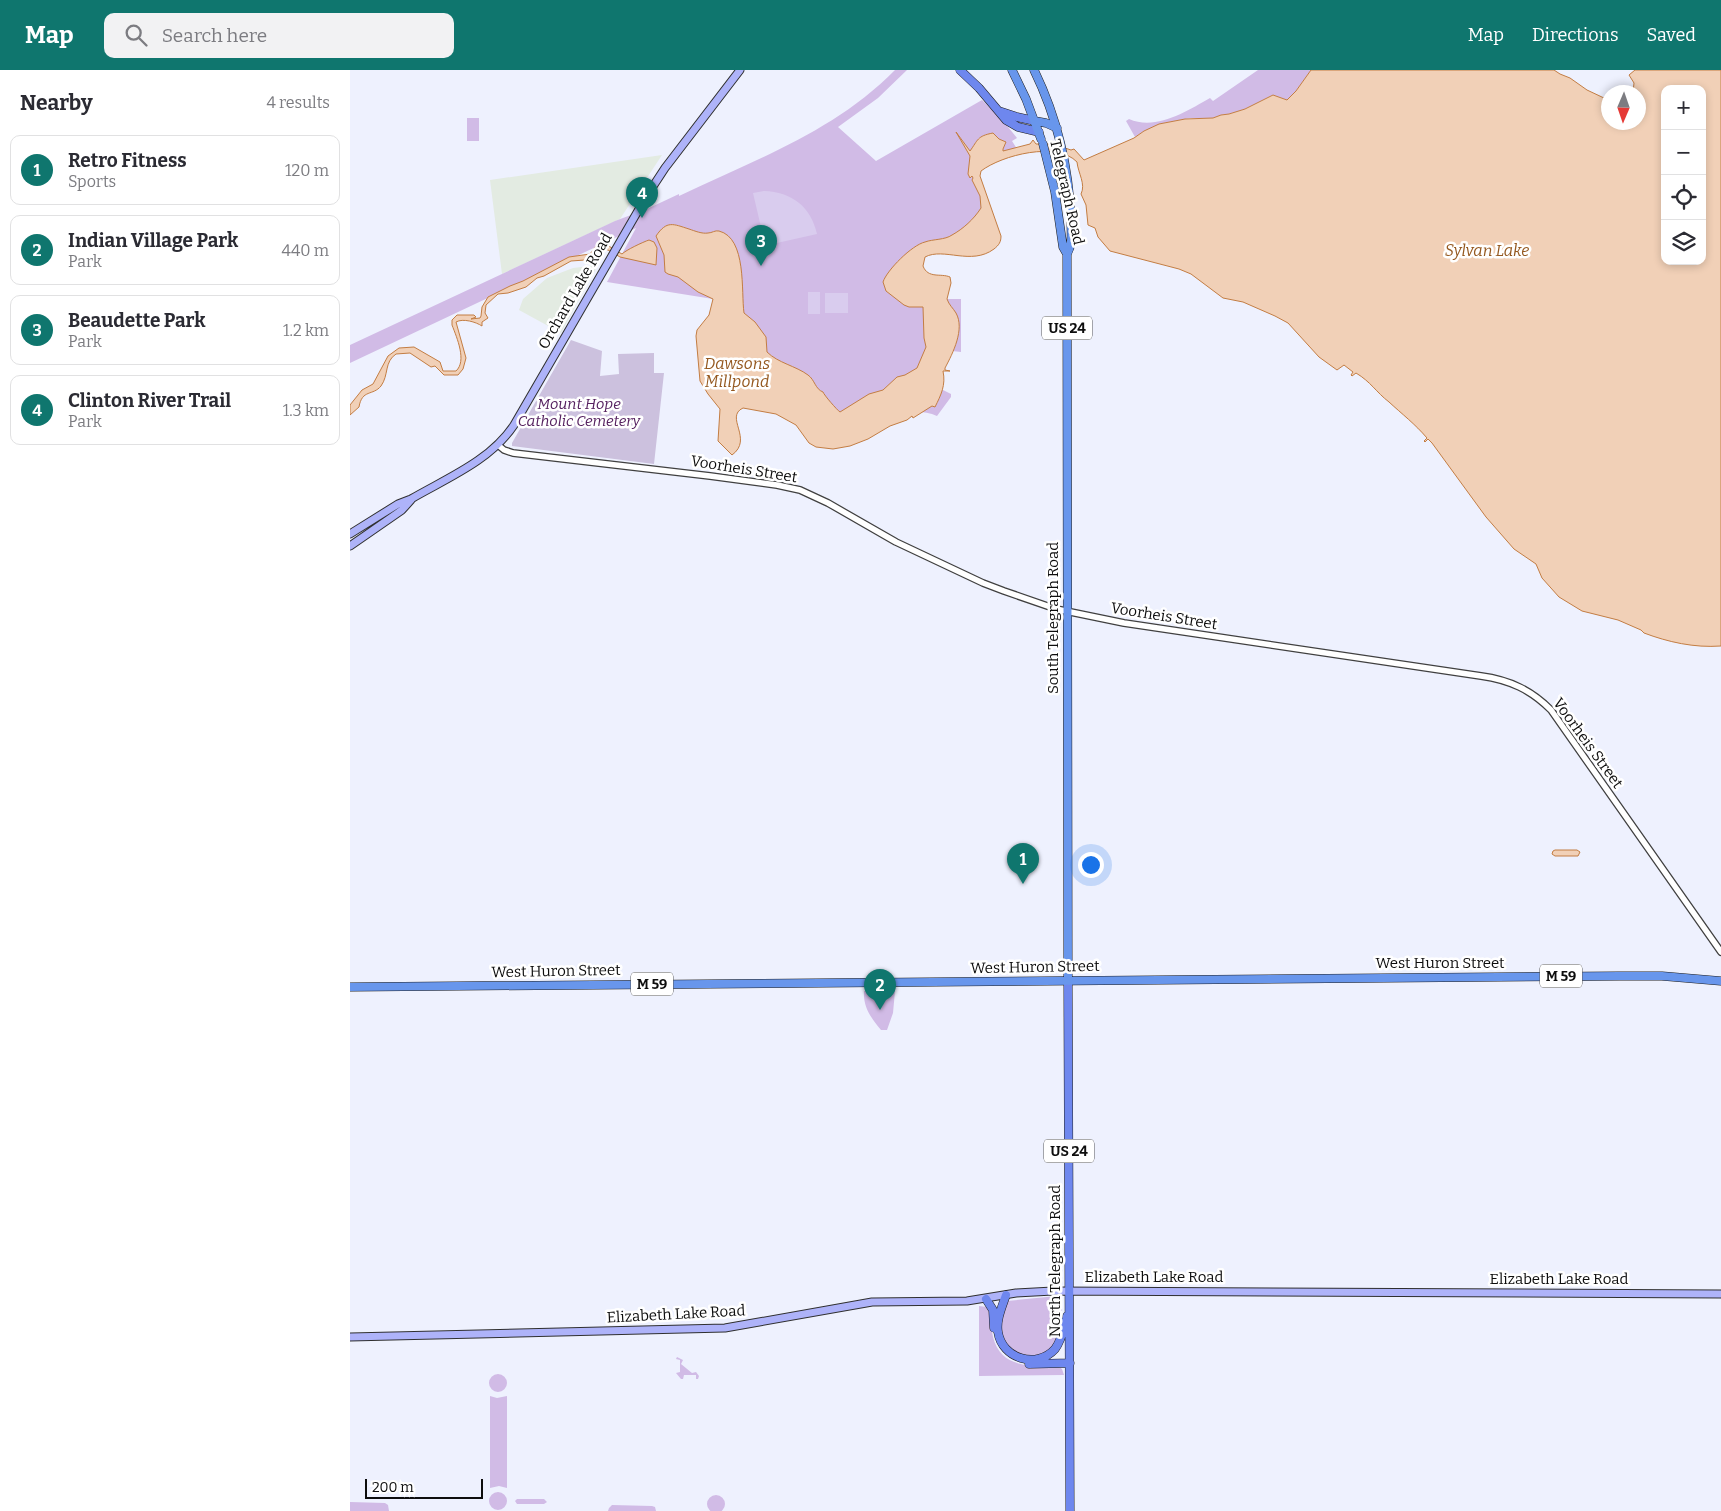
<!DOCTYPE html>
<meta charset="utf-8">
<style>
:root{--surface:#fff;--page:#f2f2f3;--text:#2b2b33;--muted:#7c7c81;--line:#e1e1e2;--accent:#0f766e}
body{margin:0;font-family:Bitter,serif;background:var(--page);color:var(--text)}
.controls{position:absolute;right:15px;top:15px;display:grid;overflow:hidden;border-radius:10px;box-shadow:0 2px 8px #0003}
.controls button{width:45px;height:45px;display:grid;place-items:center;padding:0;border:0;border-bottom:1px solid var(--line);background:var(--surface);color:var(--text);font:25px sans-serif}
.compass{position:absolute;left:1251px;top:15px;width:45px;height:45px;border-radius:50%;background:var(--surface);box-shadow:0 2px 8px #0003;rotate:182deg}
.scale{position:absolute;left:15px;bottom:12px;width:118px;box-sizing:border-box;padding-left:5px;border:2px solid #0d0d0d;border-top:0;font-size:14px;line-height:18px;white-space:nowrap;color:#0d0d0d;-webkit-text-stroke:4px #fff;paint-order:stroke}
.you{position:absolute;left:740px;top:794px;width:18px;height:18px;margin:-12px;border:4px solid #fff;border-radius:50%;background:#1a73e8;box-shadow:0 0 0 8px #1a73e833}
.badge{display:grid;place-items:center;width:32px;height:32px;border-radius:50%;background:var(--accent);color:#fff;font-size:16px;font-weight:700}
.pin{position:absolute;translate:-50% -41px;filter:drop-shadow(0 1px 2px #0008)}
.pin::after{content:'';position:absolute;top:26px;width:18px;height:15px;background:inherit;clip-path:polygon(0 0,100% 0,50% 100%)}
.list{margin:0;padding:0;list-style:none}
h2{display:flex;justify-content:space-between;align-items:center;height:65px;margin:0;padding:0 20px;font-size:21px}
h2 small{font-size:16px;font-weight:400;color:var(--muted)}
.list li{display:grid;grid-template-columns:32px 1fr auto;gap:15px;align-items:center;box-sizing:border-box;height:70px;margin:0 10px 10px;padding:0 10px;border:1px solid var(--line);border-radius:10px}
.list b{display:block;font-size:19px;white-space:nowrap}
.list p{margin:0;font-size:16px;white-space:nowrap;color:var(--muted)}
.list em{font-size:16px;font-style:normal;color:var(--muted)}
.icon{flex:none;width:28px;height:28px;fill:none;stroke:currentColor;stroke-width:2;stroke-linecap:round;stroke-linejoin:round}
.map{position:relative;flex:none;width:1371px;height:1441px;overflow:hidden}
header{display:flex;align-items:center;gap:30px;box-sizing:border-box;height:70px;padding:0 25px;background:var(--accent);color:#fff}
header strong{font-size:24px}
nav{display:flex;gap:28px;margin-inline-start:auto;font-size:18px}
.search{width:350px;height:45px;background:var(--page);display:flex;align-items:center;gap:12px;box-sizing:border-box;padding:0 18px;border-radius:10px;color:var(--muted);font-size:19px}
main{display:flex}
aside{flex:1;background:var(--surface)}
.map>svg:first-child{display:block}
.industrial{fill:#e3ebe2}
.green{fill:#d1bbe6}
.cemetery{fill:#ccc1de}
.pitch{fill:#d9ccee}
.water{fill:#f1d0b7;stroke:#c37d43;fill-rule:evenodd}
.lines{fill:none;stroke-linecap:round;stroke-linejoin:round}
.tertiary-casing{stroke:#404040;stroke-width:8}
.secondary-casing{stroke:#2f2f2f;stroke-width:9}
.primary-casing{stroke:#1e1e1e;stroke-width:9}
.trunk-casing{stroke:#1e1e1e;stroke-width:9}
.tertiary{stroke:#fff;stroke-width:5.5}
.secondary{stroke:#aeb3f9;stroke-width:7}
.primary{stroke:#6e87ee;stroke-width:8}
.trunk{stroke:#6896ec;stroke-width:8}
.labels{text-anchor:middle;stroke-width:5;stroke-linejoin:round;paint-order:stroke}
.shield{fill:#fff;stroke:#565656;stroke-width:1}
.shield-label{font-size:14px;font-weight:bold;fill:#0d0d0d}
.street-label{font-size:15px;fill:#0d0d0d;stroke:#fff}
.park-label{font-size:15px;font-style:italic;fill:#562260;stroke:#fff}
.water-label{font-size:16px;font-style:italic;fill:#955920;stroke:#fff}
</style>
<header>
<strong>Map</strong>
<div class="search"><svg class="icon" aria-label="search" viewBox="0 0 24 24"><circle cx="10" cy="10" r="6"/><path d="M15 15l6 6"/></svg>Search here</div>
<nav><a>Map</a><a>Directions</a><a>Saved</a></nav>
</header>
<main>
<aside>
<h2>Nearby<small>4 results</small></h2>
<ul class="list">
<li><span class="badge">1</span><div><b>Retro Fitness</b><p>Sports</p></div><em>120 m</em></li>
<li><span class="badge">2</span><div><b>Indian Village Park</b><p>Park</p></div><em>440 m</em></li>
<li><span class="badge">3</span><div><b>Beaudette Park</b><p>Park</p></div><em>1.2 km</em></li>
<li><span class="badge">4</span><div><b>Clinton River Trail</b><p>Park</p></div><em>1.3 km</em></li>
</ul>
</aside>
<div class="map">
<svg width="1371" height="1441" viewBox="0 0 1371 1441">
<rect width="100%" height="100%" fill="#eef1fe"/>
<path class="industrial" d="M312,85L270,149L152,204L140,110Z
M248,195L211,263L169,240L173,229L197,208L223,198Z"/>
<path class="green" d="M545,0H557L528,28L488,57L526,91L632,30L650,47L667,68L662,71L669,82L635,92L625,103L636,133L637,156L564,186L556,229H611V282L602,281L581,306L593,320L601,324V327L587,346C561,334 519,351 493,358L363,229L257,212L286,158L0,293V275L265,151L297,139L329,124V126C406,89 484,62 545,0Z
M908,0H961L946,21L937,30L923,25L895,39L879,44L871,45L863,48H840L814,53L794,61L785,67L776,51L779,49C806,61 837,41 860,28L863,31Z
M117,48H129V71H117Z
M514,921H545L543,943L537,960H531C521,948 513,937 514,921Z
M707,1226V1228L711,1227L712,1231C712,1246 713,1268 701,1279C683,1297 651,1281 650,1257C649,1249 655,1238 657,1231Z
M629,1236L637,1237C645,1250 640,1254 643,1267C651,1299 682,1296 708,1296L712,1299L714,1305L629,1306Z
M327,1287L333,1290L331,1294L342,1303L346,1302L349,1306L348,1309H346V1305H334L333,1309H331L326,1303L330,1302V1290L326,1289Z
M139 1313a9 9 0 1 1 18 0a9 9 0 1 1-18 0Z
M140,1326L147,1328L157,1326V1418L149,1416L140,1418Z
M139 1431a9 9 0 1 1 18 0a9 9 0 1 1-18 0Z
M357 1434a9 9 0 1 1 18 0a9 9 0 1 1-18 0Z
M167,1429H194L197,1432L194,1434H167L165,1431Z
M0,1432L35,1433L38,1435L39,1441H0Z
M262,1435L302,1436L305,1437L306,1441H258L259,1438Z"/>
<path class="cemetery" d="M221,270L252,281L250,306L269,304L268,284L304,283V303H314L304,394L162,376V373Z"/>
<path class="pitch" d="M414,121C442,122 461,137 467,164L418,175L415,174L403,123Z
M458,222H470V244H458Z
M475,223H498V243H475Z"/>
<path class="water" d="M961,0H1204L1210,4L1220,8L1237,20L1254,28L1256,27L1258,31V52H1288V22H1283L1284,13L1279,5L1285,0H1371V576C1344,578 1318,572 1294,563L1291,560L1268,550L1232,541L1209,527L1192,508L1186,494L1164,479L1136,447L1082,373L1078,369L1075,372L1074,371L1077,368C1065,354 1052,344 1039,332C1026,322 1021,312 1006,303L1002,306L1001,305L1003,302L994,295L987,300L969,287L938,253L925,246L893,232L873,228L841,204L829,199L760,181L748,167L745,158L738,155L736,135L731,124C736,114 728,103 727,92C707,71 652,85 631,101L630,106L651,166C651,172 649,175 644,179C621,196 594,177 575,187L573,196C578,209 591,203 600,207L601,213L597,229C599,235 603,238 606,243C615,259 603,283 595,298V300L600,301H593C596,315 591,325 585,337L582,336L563,348L562,346L557,350L540,356L518,369L500,376L483,379L466,377L459,373L446,355L426,344L393,338C374,347 404,369 382,385L368,371L370,339L358,324L350,311L346,266L347,260L359,245L363,229L348,222L328,207L318,204L315,202L314,185L306,166C317,150 323,154 339,159C345,161 352,164 358,163C362,163 365,160 369,161C397,168 391,222 394,243L405,252L416,267L417,282C428,293 446,296 458,305C465,310 465,319 473,322C474,325 487,340 490,342L519,324L533,320L547,307L555,305L567,298L576,277L574,268L573,237H559L554,235L536,221L533,212C537,200 562,175 575,172C583,169 595,170 602,165C613,159 624,149 631,138L630,126L622,110L623,108L622,106L620,108L618,104L620,86L606,62L620,81C628,70 627,66 643,63L649,69L656,72L653,79V81L680,74L683,70L686,74H703L721,80L724,79L734,90L784,68L794,61L809,54L835,49L863,48L871,45L879,44L895,39L923,25L937,30L946,21ZM1315,19H1352V191H1315Z
M299,170L304,172L307,178L306,195L270,187L258,180L249,179L241,189L236,188L235,190L221,191L194,206L187,208L176,217L158,223L148,224L136,235L135,243L138,248L132,252V256C126,252 113,248 106,252L116,288L113,299L108,305H94L85,296L81,297L60,283L46,284C34,292 39,305 31,316C23,326 12,319 9,337L0,345V335L12,320L23,314L38,286L49,278L64,277L90,292L93,301H106C117,291 107,268 102,255V250L107,245H124L126,247L121,249L130,248L131,246L132,237L138,227L160,216L173,211L219,187L240,184L247,175H257L272,184C276,180 293,172 299,170Z
M1205,780H1227L1230,782L1228,786H1205L1202,784L1203,781Z"/>
<g class="lines">
<defs>
<path id="tertiary" d="M148,375L154,380L163,383L360,406L427,415L450,420L478,433L546,472L633,513L654,521L706,539L774,553L1131,606C1160,610 1181,620 1201,640L1371,882"/>
<path id="secondary" d="M0,464L48,434L61,429C97,408 140,391 164,355L296,127L315,98L390,0
M0,476L52,440L61,430
M0,1267L375,1258L522,1232L617,1231L666,1223L703,1221L1371,1224"/>
<path id="primary" d="M610,0L629,18L656,50L668,57L689,62
M649,41L667,47L685,51
M718,911L720,1441
M656,1225C652,1237 646,1250 648,1262C652,1289 687,1299 705,1279C712,1270 714,1257 717,1246
M636,1229L643,1240L644,1258
M679,1294L720,1293"/>
<path id="trunk" d="M662,0L676,29L691,69
M684,0C707,47 719,98 721,150C721,162 723,174 717,184L718,911
M685,51L696,53L707,58
M693,74L705,122L713,177L717,184
M0,917L1269,906H1312L1371,911"/>
</defs>
<use href="#tertiary" class="tertiary-casing"/>
<use href="#secondary" class="secondary-casing"/>
<use href="#primary" class="primary-casing"/>
<use href="#trunk" class="trunk-casing"/>
<use href="#tertiary" class="tertiary"/>
<use href="#secondary" class="secondary"/>
<use href="#primary" class="primary"/>
<use href="#trunk" class="trunk"/>
</g>
<g class="labels">
<g class="shield">
<rect x="692" y="246.5" width="50" height="23" rx="4"/>
<rect x="1190" y="894.5" width="42" height="23" rx="4"/>
<rect x="281" y="902.5" width="42" height="23" rx="4"/>
<rect x="694" y="1069.5" width="50" height="23" rx="4"/>
</g>
<g class="shield-label">
<text x="717" y="263">US 24</text>
<text x="1211" y="911">M 59</text>
<text x="302" y="919">M 59</text>
<text x="719" y="1086">US 24</text>
</g>
<g class="street-label">
<text transform="translate(717 122) rotate(77)" y="5">Telegraph Road</text>
<text transform="translate(225 221) rotate(-60)" y="5">Orchard Lake Road</text>
<text transform="translate(394 399) rotate(9)" y="5">Voorheis Street</text>
<text transform="translate(814 546) rotate(9)" y="5">Voorheis Street</text>
<text transform="translate(703 548) rotate(-90)" y="5">South Telegraph Road</text>
<text transform="translate(1238 673) rotate(54)" y="5">Voorheis Street</text>
<text x="1090" y="898">West Huron Street</text>
<text transform="translate(685 897) rotate(-1)" y="5">West Huron Street</text>
<text transform="translate(206 901) rotate(-1)" y="5">West Huron Street</text>
<text transform="translate(705 1191) rotate(-90)" y="5">North Telegraph Road</text>
<text x="804" y="1212">Elizabeth Lake Road</text>
<text x="1209" y="1214">Elizabeth Lake Road</text>
<text transform="translate(326 1244) rotate(-3)" y="5">Elizabeth Lake Road</text>
</g>
<g class="park-label">
<text x="229" y="339">Mount Hope<tspan x="229" dy="17">Catholic Cemetery</tspan></text>
</g>
<g class="water-label">
<text x="1137" y="186">Sylvan Lake</text>
<text x="387" y="299">Dawsons<tspan x="387" dy="18">Millpond</tspan></text>
</g>
</g>
</svg>
<div class="controls">
<button>+</button>
<button>−</button>
<button><svg class="icon" aria-label="locate" viewBox="0 0 24 24"><circle cx="12" cy="12" r="6"/><path d="M12 2v4M12 18v4M2 12h4M18 12h4"/></svg></button>
<button><svg class="icon" aria-label="layers" viewBox="0 0 24 24"><path d="M12 4l9 5-9 5-9-5zM3 14l9 5 9-5"/></svg></button>
</div>
<svg class="compass" viewBox="-18 -18 36 36"><path d="M0-13l5 13h-10z" fill="#e53935"/><path d="M0 13l5-13h-10z" fill="#7c7c81"/></svg>
<div class="scale">200 m</div>
<div class="you"></div>
<div class="pin badge" style="left:673px;top:814px">1</div>
<div class="pin badge" style="left:530px;top:940px">2</div>
<div class="pin badge" style="left:411px;top:196px">3</div>
<div class="pin badge" style="left:292px;top:148px">4</div>
</div>
</main>
